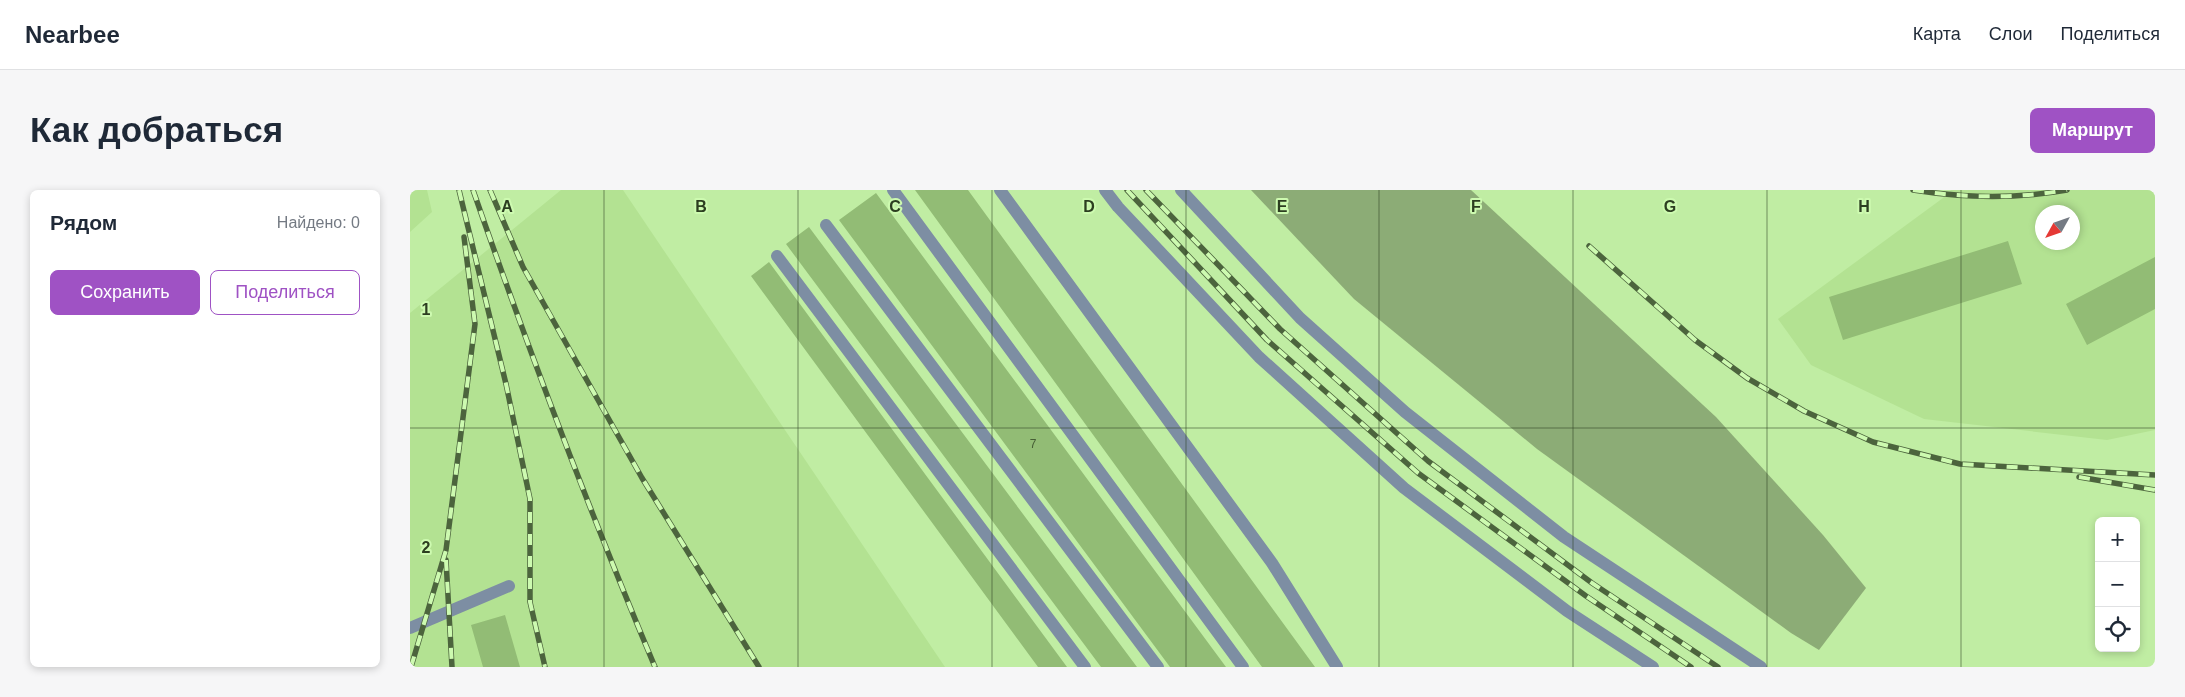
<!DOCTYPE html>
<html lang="ru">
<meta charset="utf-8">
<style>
:root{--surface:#fff;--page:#f6f6f7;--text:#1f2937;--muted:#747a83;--line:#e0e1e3;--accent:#9f52c4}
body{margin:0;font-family:Helvetica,sans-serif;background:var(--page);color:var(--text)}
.controls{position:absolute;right:15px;bottom:15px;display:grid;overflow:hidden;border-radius:8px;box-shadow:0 2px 8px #0003}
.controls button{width:45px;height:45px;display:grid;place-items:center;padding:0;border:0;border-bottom:1px solid var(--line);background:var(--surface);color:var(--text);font:25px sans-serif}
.compass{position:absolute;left:1625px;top:15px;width:45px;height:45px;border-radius:50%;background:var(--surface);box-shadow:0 2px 8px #0003;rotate:230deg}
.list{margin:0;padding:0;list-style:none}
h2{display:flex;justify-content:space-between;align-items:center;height:65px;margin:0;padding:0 20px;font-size:21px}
h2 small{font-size:16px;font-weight:400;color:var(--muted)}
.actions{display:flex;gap:10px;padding:15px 20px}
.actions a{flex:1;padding:11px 0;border:1px solid var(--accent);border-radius:8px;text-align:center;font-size:18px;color:var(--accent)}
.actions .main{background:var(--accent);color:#fff}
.icon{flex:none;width:28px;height:28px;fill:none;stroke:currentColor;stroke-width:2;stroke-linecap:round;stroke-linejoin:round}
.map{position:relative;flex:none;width:1745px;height:477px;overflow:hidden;border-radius:8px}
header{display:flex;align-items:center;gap:30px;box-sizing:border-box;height:70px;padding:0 25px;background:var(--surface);border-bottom:1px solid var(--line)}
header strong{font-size:24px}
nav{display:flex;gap:28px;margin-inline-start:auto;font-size:18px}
.intro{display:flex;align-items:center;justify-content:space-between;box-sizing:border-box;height:120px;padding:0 30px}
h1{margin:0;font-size:35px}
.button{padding:12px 22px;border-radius:8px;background:var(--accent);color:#fff;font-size:18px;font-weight:700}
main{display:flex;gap:30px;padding:0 30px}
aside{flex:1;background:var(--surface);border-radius:8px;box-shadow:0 2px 8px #0003}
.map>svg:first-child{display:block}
.built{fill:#b3e292;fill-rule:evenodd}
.forest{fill:#8cac76}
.building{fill:#92bc75}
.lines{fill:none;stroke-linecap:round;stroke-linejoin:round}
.minor{stroke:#7d8ea3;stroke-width:12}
.rail-casing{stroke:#4c643d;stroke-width:5.5}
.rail{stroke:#cdfab0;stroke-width:4;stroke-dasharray:11;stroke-linecap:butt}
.grid{fill:none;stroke:#2c3e20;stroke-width:1;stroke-opacity:0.55}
.labels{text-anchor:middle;stroke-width:4;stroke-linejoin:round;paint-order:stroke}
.number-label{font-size:12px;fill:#465e35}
.grid-label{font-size:16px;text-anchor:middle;font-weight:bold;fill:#2c3e20;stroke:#cdfab0;stroke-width:4;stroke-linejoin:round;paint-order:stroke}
</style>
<header>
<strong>Nearbee</strong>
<nav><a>Карта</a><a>Слои</a><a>Поделиться</a></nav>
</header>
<div class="intro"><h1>Как добраться</h1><a class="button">Маршрут</a></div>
<main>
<aside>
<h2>Рядом<small>Найдено: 0</small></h2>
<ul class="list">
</ul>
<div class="actions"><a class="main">Сохранить</a><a>Поделиться</a></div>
</aside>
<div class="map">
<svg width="1745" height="477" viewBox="0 0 1745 477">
<rect width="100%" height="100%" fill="#c0eda3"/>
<path class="built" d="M0,0H17L22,22L0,42Z
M151,0H213L535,477H0V123Z
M1541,0H1745V240L1697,250L1514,229L1401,175L1368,129L1533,8ZM1632,22H1662V52H1632Z"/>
<path class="forest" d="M841,0H1061L1306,227L1413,345L1456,398L1409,460L1381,443L1127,259L944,109Z"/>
<path class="building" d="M505,0H558L905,477H852Z
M466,3L816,477H760L429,30Z
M399,37L727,477H691L376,54Z
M1598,51L1612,94L1433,150L1419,107Z
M1745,67V119L1677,155L1656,114Z
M359,72L657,477H628L341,86Z
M95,425L110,477H73L61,435Z"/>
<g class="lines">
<path class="minor" d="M483,0L833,477
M590,0L862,373L927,477
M695,0L708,17L849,167L994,298L1157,421L1243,477
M771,0L890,128L995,222L1154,347L1351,477
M416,35L748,477
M367,66L675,477
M0,438L99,396"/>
<defs>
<path id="rail" d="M49,0L96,194L120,309V412L135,477
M63,0C119,161 179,320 245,477
M80,0L113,77L232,288L349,477
M717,0L857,150L1008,283L1176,406L1281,477
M736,0L870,139L1018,271L1182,393L1308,477
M1503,0C1554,8 1606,9 1657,0
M1179,56L1285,150L1337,188L1394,221L1463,252L1550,274L1745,285
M1669,287L1745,300
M36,370L42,477
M1,477L36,360L65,134L54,47"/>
</defs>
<use href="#rail" class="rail-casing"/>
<use href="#rail" class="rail"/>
</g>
<path class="grid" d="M194,0V477M388,0V477M582,0V477M776,0V477M969,0V477M1163,0V477M1357,0V477M1551,0V477M0,238H1745"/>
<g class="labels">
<g class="number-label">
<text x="623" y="258">7</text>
</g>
</g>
<g class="grid-label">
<text x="97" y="22">A</text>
<text x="291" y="22">B</text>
<text x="485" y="22">C</text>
<text x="679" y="22">D</text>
<text x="872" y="22">E</text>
<text x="1066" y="22">F</text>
<text x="1260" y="22">G</text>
<text x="1454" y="22">H</text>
<text x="16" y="125">1</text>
<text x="16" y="363">2</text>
</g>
</svg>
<div class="controls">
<button>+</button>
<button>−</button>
<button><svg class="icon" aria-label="locate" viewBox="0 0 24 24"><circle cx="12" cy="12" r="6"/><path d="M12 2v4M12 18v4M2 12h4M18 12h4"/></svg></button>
</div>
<svg class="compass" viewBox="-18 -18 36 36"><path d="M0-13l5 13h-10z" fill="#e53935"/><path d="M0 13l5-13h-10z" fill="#747a83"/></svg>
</div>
</main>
